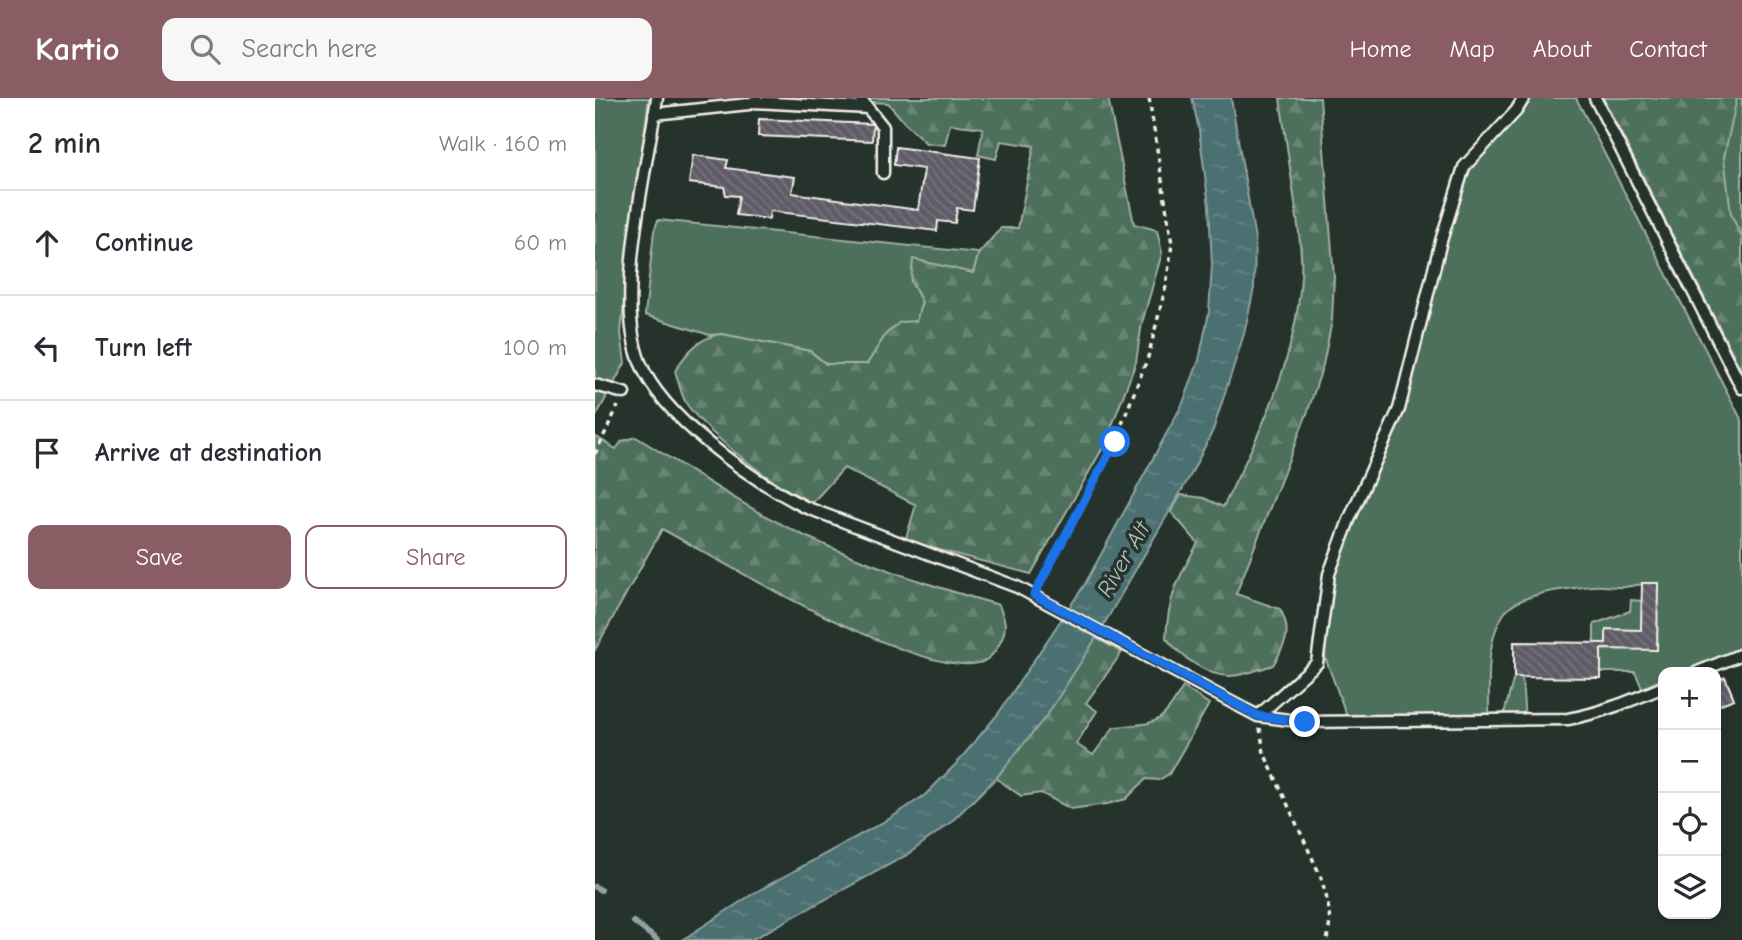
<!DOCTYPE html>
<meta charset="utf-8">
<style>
:root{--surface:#fff;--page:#f7f7f7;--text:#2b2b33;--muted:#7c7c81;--line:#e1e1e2;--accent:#8a5d65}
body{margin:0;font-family:"Comic Neue",sans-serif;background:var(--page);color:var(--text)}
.controls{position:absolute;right:21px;bottom:21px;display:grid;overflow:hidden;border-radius:14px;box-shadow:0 4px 10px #0003}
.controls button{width:63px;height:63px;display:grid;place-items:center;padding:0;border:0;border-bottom:2px solid var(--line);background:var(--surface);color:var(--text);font:35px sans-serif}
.stop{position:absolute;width:21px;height:21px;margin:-16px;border:5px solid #1a73e8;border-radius:50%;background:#fff}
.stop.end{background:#1a73e8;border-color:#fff;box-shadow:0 2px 7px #0008}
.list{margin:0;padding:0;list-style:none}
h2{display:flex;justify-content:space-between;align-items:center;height:91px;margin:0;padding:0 28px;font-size:30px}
h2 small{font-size:23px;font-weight:400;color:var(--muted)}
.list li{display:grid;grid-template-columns:46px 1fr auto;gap:21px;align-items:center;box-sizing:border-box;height:105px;padding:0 28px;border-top:2px solid var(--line)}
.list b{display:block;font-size:26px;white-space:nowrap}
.list em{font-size:23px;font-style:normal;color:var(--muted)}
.actions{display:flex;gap:14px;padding:21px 28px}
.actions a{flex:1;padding:16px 0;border:2px solid var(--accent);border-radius:14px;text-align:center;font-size:24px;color:var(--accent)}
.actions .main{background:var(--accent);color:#fff}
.icon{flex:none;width:38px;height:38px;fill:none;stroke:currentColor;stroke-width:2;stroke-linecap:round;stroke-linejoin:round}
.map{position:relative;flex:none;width:1147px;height:842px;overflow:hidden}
header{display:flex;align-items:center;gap:42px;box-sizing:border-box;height:98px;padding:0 35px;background:var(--accent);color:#fff}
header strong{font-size:33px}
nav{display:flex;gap:38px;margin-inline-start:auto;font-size:24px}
.search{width:490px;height:63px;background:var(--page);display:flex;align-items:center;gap:18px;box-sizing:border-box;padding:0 24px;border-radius:14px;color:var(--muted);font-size:26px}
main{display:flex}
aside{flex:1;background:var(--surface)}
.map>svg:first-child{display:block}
.green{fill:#4e705b;stroke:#a1b0a2;stroke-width:2}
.forest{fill:url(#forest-firs);stroke:#a1b0a2;stroke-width:2}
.water{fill:url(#water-ripples);stroke:#8fa3a1;stroke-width:2}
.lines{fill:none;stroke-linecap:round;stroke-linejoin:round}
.stream{stroke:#8fa3a1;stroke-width:6}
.building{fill:url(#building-back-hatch);stroke:#f4f1e8;stroke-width:2}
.service-casing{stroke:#f4f1e8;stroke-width:15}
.path{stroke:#f4f1e8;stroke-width:3.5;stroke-dasharray:5 5;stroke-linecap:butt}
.service{stroke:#26332d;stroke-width:10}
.route{stroke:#1a73e8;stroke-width:9}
.labels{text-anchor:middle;stroke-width:7;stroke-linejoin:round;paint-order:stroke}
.water-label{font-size:23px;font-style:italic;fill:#b1bdb9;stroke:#26332d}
</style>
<header>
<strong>Kartio</strong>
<div class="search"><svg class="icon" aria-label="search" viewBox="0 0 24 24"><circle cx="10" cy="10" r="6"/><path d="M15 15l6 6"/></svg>Search here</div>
<nav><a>Home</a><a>Map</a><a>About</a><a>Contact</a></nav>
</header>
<main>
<aside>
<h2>2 min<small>Walk · 160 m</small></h2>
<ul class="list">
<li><svg class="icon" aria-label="ahead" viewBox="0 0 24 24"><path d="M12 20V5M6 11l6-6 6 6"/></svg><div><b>Continue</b></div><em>60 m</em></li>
<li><svg class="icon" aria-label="left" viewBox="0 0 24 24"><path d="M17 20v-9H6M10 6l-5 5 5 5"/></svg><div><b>Turn left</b></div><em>100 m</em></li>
<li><svg class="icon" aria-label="arrive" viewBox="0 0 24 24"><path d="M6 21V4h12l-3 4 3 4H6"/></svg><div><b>Arrive at destination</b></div></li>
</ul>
<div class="actions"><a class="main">Save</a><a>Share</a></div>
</aside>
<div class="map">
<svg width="1147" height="842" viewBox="0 0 1147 842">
<defs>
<pattern id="forest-firs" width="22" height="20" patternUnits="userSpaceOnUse" patternTransform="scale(1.75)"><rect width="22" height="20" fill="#4e705b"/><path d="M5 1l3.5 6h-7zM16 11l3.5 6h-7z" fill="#688573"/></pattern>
<pattern id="water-ripples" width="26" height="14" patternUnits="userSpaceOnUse" patternTransform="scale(1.75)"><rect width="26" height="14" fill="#4c6f72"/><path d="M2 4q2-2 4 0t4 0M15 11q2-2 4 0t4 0" fill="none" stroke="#668486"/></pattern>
<pattern id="building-back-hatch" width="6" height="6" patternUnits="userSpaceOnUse" patternTransform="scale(1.75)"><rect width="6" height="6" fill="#5f5c67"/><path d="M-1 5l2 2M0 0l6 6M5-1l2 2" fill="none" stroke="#77747d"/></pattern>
</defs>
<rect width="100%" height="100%" fill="#26332d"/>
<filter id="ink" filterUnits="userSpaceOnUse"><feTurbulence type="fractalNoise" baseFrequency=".0143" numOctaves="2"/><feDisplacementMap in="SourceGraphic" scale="14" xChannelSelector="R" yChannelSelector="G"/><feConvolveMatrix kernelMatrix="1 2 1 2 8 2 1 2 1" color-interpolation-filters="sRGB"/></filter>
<g filter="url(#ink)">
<path class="green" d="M0,0H54L34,151L26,235L30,265L0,320Z
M929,0H981L1147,323V550L1103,574L1100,568L1085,574H1068V581L1047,590L1040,574H1006V551H1062V485C1051,485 1041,487 1030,489C1020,490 1009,487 998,488C972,491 923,494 908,517C889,547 895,588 894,623L754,624L730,559L734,476L804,311L869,69Z
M1142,0H1147V139C1133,120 1127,84 1129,60C1130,40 1137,19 1142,0Z
M63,122L384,155L378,175L316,183L327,204L321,224L291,237L272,266H231L215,253L127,236L115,237L50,217L59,133Z
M1036,502L1047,503L1046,532H1012L1011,545H999V526L1035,513Z
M919,579H927L930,623H907Z"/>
<path class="forest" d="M211,0H513L539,126L562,132L567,155L547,225L541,264L510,346L436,476L310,443L321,407L249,370L217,405C181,389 117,340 93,308C86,299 84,284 80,273C90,256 106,238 127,236L215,253L231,266H272L291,236L305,224L321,223L327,204L316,183L318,161L378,175L384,155L406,130H423L439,48L406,43L401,61L383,57L388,30L355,26L350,47L331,45L309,24L293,5Z
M685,0H725L739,179L737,223L728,267L713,313L641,496L685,511C698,534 690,547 678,567C665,571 648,578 635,578C610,578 586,558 571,540C573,499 583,480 603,445L576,414L586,397L609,400L628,409C665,336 701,263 706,179C708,155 703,130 700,105C695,70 690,35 685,0Z
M1008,0H1142L1129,59L1136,116L1147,140V274Z
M0,338L21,351L27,343L41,339C97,373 152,411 212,439C274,467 338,489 404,507C406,513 410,521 410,527C410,539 400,558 389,563C336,588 120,460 67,431L0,552Z
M501,540L527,554L491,605L502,613L481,646L498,657L519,629C563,625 565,628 588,589L614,606L574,676L564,682L551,681L531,701L512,706L476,711L446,695L426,698L401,680L452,617Z"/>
<path class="water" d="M597,0H636L660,141L659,190L649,236L618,332L595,378L501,540L452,617L401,680L355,725L312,757L156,842H87L159,795L294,721L330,697L362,665L403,616L490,486L588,305L604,262L614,214L617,167L614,108L604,32Z"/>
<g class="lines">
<path class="stream" d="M0,789L6,792
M39,824L62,842"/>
</g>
<path class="building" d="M164,21L278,26L277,43L163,38Z
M301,49L385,60L378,112L362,110L360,125L343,123L342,133L175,113L174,121L141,117L144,98L131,97L129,89L94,85L98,57L133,62L131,70L200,79L197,95L323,112L329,71L299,67Z
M1047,485H1063L1062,552L1006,551V580L919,579V544L1011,545V531L1046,532Z
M1130,579L1139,601L1121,608V583Z"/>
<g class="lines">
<defs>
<path id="service" d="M62,0C52,70 19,198 45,264C67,320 157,382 210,409L422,489L638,605L663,618L710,624L973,621C1007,615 1037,602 1068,589
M265,0L288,29V75
M1000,0L1147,290
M159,4L273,10
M59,16L154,6L162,2
M0,287L29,295
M1103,574L1147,556
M663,618L722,565L734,476L754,422L804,311L846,143L869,69L921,13L929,0"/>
</defs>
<use href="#service" class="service-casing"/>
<path class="path" d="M0,356L23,308
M445,486L520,344L553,259L571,188L577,146L554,0
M665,630L669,655L725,777C732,799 738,820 732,842"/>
<use href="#service" class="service"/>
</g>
</g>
<g class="lines" filter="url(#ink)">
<path class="route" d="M520,344L439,497L663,618L710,624"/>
</g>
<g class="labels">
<g class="water-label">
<text transform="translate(528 461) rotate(-60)" y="8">River Alt</text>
</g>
</g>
</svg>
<div class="controls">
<button>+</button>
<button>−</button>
<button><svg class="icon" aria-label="locate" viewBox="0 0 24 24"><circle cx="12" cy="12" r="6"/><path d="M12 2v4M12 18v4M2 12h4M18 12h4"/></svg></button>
<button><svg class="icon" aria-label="layers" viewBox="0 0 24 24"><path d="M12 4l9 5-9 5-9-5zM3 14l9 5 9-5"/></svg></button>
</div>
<div class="stop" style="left:520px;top:344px"></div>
<div class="stop end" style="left:710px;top:624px"></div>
</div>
</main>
